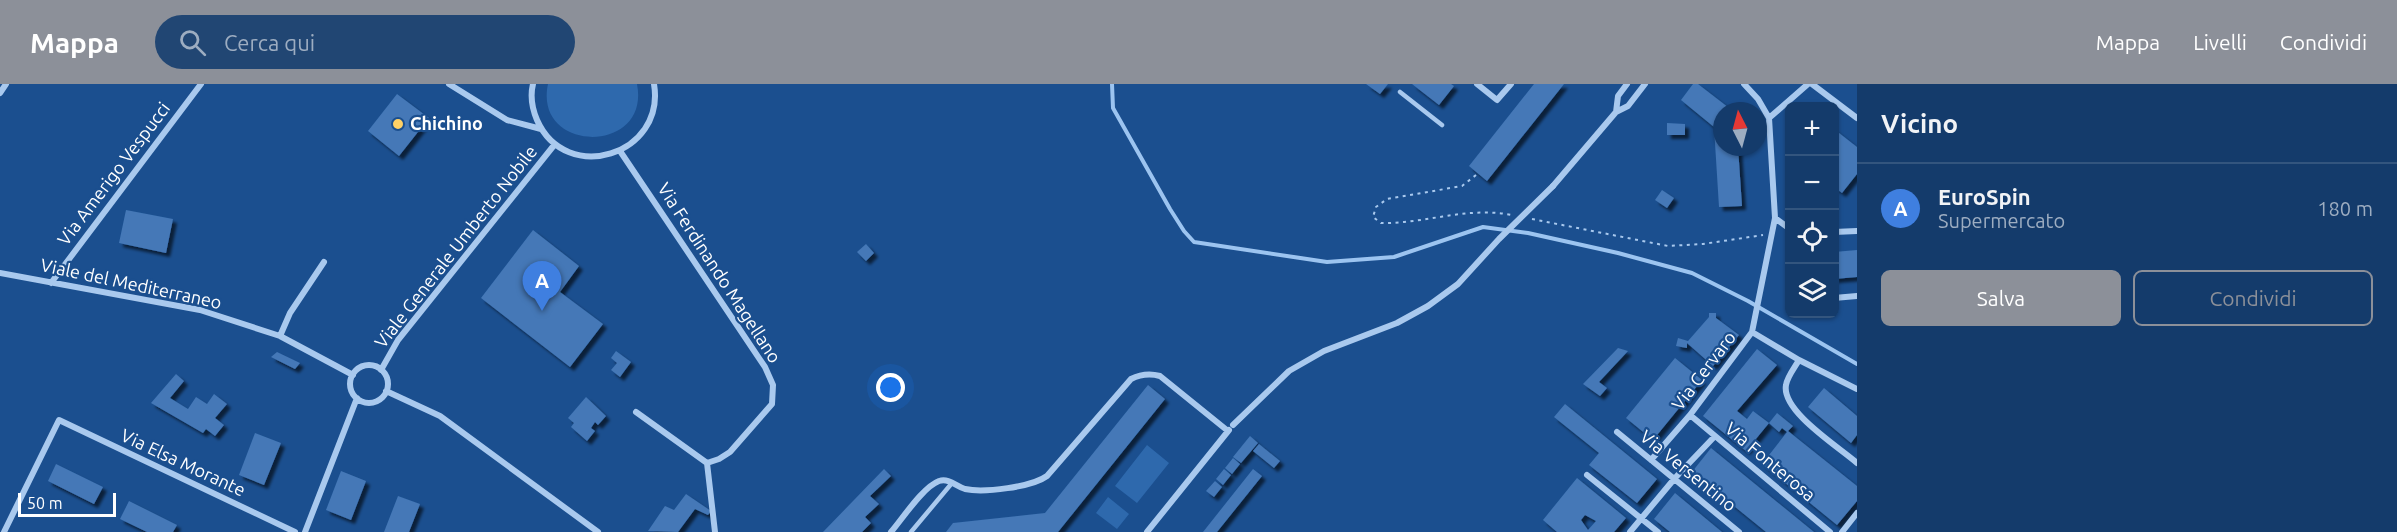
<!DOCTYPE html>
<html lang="it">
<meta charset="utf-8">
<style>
:root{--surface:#143b6b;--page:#214673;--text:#f1f3f6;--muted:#9dadc1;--line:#33557e;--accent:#8c9099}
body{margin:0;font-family:Ubuntu,sans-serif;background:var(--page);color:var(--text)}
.controls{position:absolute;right:18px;top:18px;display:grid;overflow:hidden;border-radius:9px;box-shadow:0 2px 4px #0004}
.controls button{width:54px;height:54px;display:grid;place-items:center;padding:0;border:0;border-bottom:2px solid var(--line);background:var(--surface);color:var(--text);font:30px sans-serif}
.compass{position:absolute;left:1713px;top:18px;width:54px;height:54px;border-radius:50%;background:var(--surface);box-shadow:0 2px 4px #0004;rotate:354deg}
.scale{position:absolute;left:18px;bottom:15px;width:98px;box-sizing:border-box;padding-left:6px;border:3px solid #fff;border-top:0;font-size:16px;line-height:21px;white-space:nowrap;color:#fff;-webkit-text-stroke:4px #1b4f8f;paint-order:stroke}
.you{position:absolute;left:891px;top:304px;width:21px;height:21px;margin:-15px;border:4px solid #fff;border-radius:50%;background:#1a73e8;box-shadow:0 0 0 9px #1a73e833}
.badge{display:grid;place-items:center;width:39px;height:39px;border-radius:50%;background:var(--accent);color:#fff;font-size:20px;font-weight:700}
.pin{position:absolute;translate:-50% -50px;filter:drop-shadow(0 2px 3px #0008)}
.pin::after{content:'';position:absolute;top:32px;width:21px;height:18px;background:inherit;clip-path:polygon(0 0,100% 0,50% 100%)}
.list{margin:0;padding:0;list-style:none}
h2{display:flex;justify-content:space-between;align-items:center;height:78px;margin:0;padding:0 24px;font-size:26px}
h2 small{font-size:20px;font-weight:400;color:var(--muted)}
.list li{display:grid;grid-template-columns:39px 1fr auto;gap:18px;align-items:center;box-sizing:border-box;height:90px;padding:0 24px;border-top:2px solid var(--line)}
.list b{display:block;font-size:22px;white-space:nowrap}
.list p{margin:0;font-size:20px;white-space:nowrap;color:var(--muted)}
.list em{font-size:20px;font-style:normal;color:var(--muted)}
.actions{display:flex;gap:12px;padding:18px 24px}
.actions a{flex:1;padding:14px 0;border:2px solid var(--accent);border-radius:9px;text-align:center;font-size:21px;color:var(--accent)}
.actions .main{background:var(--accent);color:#fff}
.icon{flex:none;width:33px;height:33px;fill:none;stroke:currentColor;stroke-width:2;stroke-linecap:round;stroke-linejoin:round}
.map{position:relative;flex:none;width:1857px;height:448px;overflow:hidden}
header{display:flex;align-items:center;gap:36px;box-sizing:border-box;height:84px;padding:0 30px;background:var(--accent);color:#fff}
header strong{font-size:28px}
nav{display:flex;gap:33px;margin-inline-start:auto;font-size:21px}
.search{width:420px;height:54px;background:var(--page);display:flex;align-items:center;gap:15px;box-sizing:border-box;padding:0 21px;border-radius:33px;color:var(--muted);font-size:22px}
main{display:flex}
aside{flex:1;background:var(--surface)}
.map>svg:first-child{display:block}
.green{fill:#2e69ad}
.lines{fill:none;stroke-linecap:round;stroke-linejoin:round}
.stream{stroke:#9cc4f0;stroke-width:4}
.building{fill:#4478b7;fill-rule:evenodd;filter:url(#shadow)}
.path{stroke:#a9c9ee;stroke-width:2;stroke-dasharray:3 4.5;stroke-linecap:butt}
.service{stroke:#a9c9ee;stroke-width:4.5}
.minor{stroke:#a9c9ee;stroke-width:6}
.minor-bridge{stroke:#a9c9ee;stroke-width:6}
.poi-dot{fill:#ffd166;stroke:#1b4f8f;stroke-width:2}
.labels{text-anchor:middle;stroke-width:4.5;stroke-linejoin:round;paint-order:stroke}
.poi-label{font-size:18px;font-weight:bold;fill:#fff;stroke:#1b4f8f;text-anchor:start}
.street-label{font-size:18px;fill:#fff;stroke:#1b4f8f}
</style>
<header>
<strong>Mappa</strong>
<div class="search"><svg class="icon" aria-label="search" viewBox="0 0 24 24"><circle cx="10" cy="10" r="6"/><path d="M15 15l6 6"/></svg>Cerca qui</div>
<nav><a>Mappa</a><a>Livelli</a><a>Condividi</a></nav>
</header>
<main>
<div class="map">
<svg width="1857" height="448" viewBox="0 0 1857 448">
<defs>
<filter id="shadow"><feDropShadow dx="4" dy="4" stdDeviation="1.5" flood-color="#0009"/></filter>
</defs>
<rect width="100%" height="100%" fill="#1b4f8f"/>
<path class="green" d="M548,0H637C651,71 533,70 548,0Z
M1147,361L1169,379L1137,419L1115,402Z
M1108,413L1129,430L1117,445L1096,429Z"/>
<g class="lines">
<path class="stream" d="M1112,0L1113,24L1170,125L1184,147L1194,158L1327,178L1394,173L1483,143L1528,149L1618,169L1692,189L1748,217L1857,280"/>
</g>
<path class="building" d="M1366,0H1388L1380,10Z
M1412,0H1451L1454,2L1439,21Z
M1534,0H1564L1487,97L1469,82Z
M1693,0H1698L1733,27H1722V63H1738L1742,122L1719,123L1714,43L1681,16Z
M397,10L429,34L399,72L368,47Z
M1667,39L1685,40V51H1667Z
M1834,45L1857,63V90L1842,109L1834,103Z
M1662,106L1674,114L1667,124L1655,116Z
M126,126L173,135L166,169L119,159Z
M533,146L579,182L560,208L603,240L570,283L481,214Z
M866,160L874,169L866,177L857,168Z
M1857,166V193L1834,195V168Z
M1709,229H1716V234L1739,251L1713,282L1687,259V264L1676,262L1678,254L1688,257L1709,233Z
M1618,264L1628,267L1599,298L1607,304L1600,312L1583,300Z
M1757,265L1777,281L1737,327L1747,335L1753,327L1769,339L1746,367L1703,332Z
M616,267L631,278L620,293L611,286L617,279L611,274Z
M277,268L300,279L295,285L271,273Z
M1675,274L1702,296L1653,356L1626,334Z
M176,290L184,297L170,314L188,325L196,313L207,320L214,310L227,320L215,334L224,341L215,352L206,345L203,349L151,319Z
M1148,301L1165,315L1058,448H946L953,439L1045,429Z
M1824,304L1857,332V351L1851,359L1808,323Z
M586,313L606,332L598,341L595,338L591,344L595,347L587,357L571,343L574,339L568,334Z
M1565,320L1657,395L1637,419L1589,381L1599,369L1554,333Z
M1777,329L1793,342L1788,347L1857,402V417L1837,441L1762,380L1787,348L1782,344L1779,348L1769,339Z
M255,349L281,359L264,401L239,391Z
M1250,352L1258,359L1241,379L1233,373Z
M1259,360L1280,377L1274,384L1253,367Z
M1711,364L1814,448H1766L1692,388Z
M1233,374L1240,380L1232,390L1225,384Z
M56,380L103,403L94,420L48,397Z
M884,385L891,392L870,412L879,420L865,433L871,439L862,448H823Z
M1224,385L1231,391L1223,401L1216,395Z
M1253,385L1262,392L1217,448H1203Z
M341,387L366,397L351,436L326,426Z
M1577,394L1626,434L1614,448H1557L1543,436ZM1585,431L1596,437L1588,446L1581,436Z
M1215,397L1222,403L1214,413L1206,407Z
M1675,409L1722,448H1670L1654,435Z
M686,410L711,427L708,431L695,425L678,448L648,447L665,422L674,426Z
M398,412L420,420L409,448H384Z
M129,417L177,441L173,448H147L120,435Z"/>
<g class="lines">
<path class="path" d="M1476,91L1462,102L1387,115L1376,123L1373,133L1381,139C1425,140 1467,122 1512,131
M1532,135L1668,162L1703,160L1763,151"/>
<path class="service" d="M1400,8L1442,41
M911,448L952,399"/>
<path class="minor" d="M449,0L507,36L541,45
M533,0C530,12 532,24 537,36C566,102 666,71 654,0
M1477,0L1497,16L1511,0
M1744,0L1758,15L1769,34L1775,134L1790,145
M1812,0L1857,34
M0,9L6,0
M1616,28L1618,12L1627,0
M1769,34L1808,0
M620,67L765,283L773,301L772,320L730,368L719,375L707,379L715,448
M1553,102L1616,28L1628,22L1645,0
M1834,148L1857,147
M0,189L200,226L280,252L353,291
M51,199L201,0
M1834,214L1857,212
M1752,248L1799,276C1795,283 1787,293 1786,301C1781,327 1839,363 1857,379
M280,252L290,229L324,178
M1799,276L1857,305
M350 300a19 19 0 1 1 38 0a19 19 0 1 1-38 0Z
M381,286L398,256L555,60
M386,307L440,332L598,448
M636,328L707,379
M1690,331L1830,448
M1617,348L1739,448
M1651,376L1690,331L1752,248L1775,134
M1587,391L1658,448
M4,448L59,336L295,448
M305,448L357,314
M891,448C903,434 923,403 939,397C949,394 956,402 965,405C984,409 1032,403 1047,392L1131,295C1141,290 1149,289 1160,292L1228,347
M1147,448L1229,346
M1630,448L1675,394L1715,352
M1842,448L1857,429"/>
<path class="minor-bridge" d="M1233,341L1289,287L1324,267L1397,239L1428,222L1458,200L1499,155L1553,102"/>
</g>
<circle class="poi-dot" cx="398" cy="40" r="6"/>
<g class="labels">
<g class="poi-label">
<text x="410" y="46">Chichino</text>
</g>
<g class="street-label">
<text transform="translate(114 90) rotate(-53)" y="6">Via Amerigo Vespucci</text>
<text transform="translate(456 163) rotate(-52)" y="6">Viale Generale Umberto Nobile</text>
<text transform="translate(719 189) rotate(57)" y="6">Via Ferdinando Magellano</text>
<text transform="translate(131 200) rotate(12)" y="6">Viale del Mediterraneo</text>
<text transform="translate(1704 287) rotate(-53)" y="6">Via Cervaro</text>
<text transform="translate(1770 378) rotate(40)" y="6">Via Fonterosa</text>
<text transform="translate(183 379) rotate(25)" y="6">Via Elsa Morante</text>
<text transform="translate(1688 387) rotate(39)" y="6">Via Versentino</text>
</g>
</g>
</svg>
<div class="controls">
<button>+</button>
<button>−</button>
<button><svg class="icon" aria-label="locate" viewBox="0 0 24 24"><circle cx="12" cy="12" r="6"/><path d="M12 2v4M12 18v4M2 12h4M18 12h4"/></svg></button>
<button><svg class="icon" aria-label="layers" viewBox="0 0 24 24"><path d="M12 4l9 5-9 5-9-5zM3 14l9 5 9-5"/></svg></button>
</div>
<svg class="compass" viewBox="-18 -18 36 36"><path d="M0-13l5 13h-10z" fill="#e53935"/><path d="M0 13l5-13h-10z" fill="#9dadc1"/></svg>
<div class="scale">50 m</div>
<div class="you"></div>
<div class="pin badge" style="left:542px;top:227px;background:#3f7fe0">A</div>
</div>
<aside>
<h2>Vicino<small></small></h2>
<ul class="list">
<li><span class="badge" style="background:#3f7fe0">A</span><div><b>EuroSpin</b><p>Supermercato</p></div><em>180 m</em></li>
</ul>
<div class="actions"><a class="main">Salva</a><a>Condividi</a></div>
</aside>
</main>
